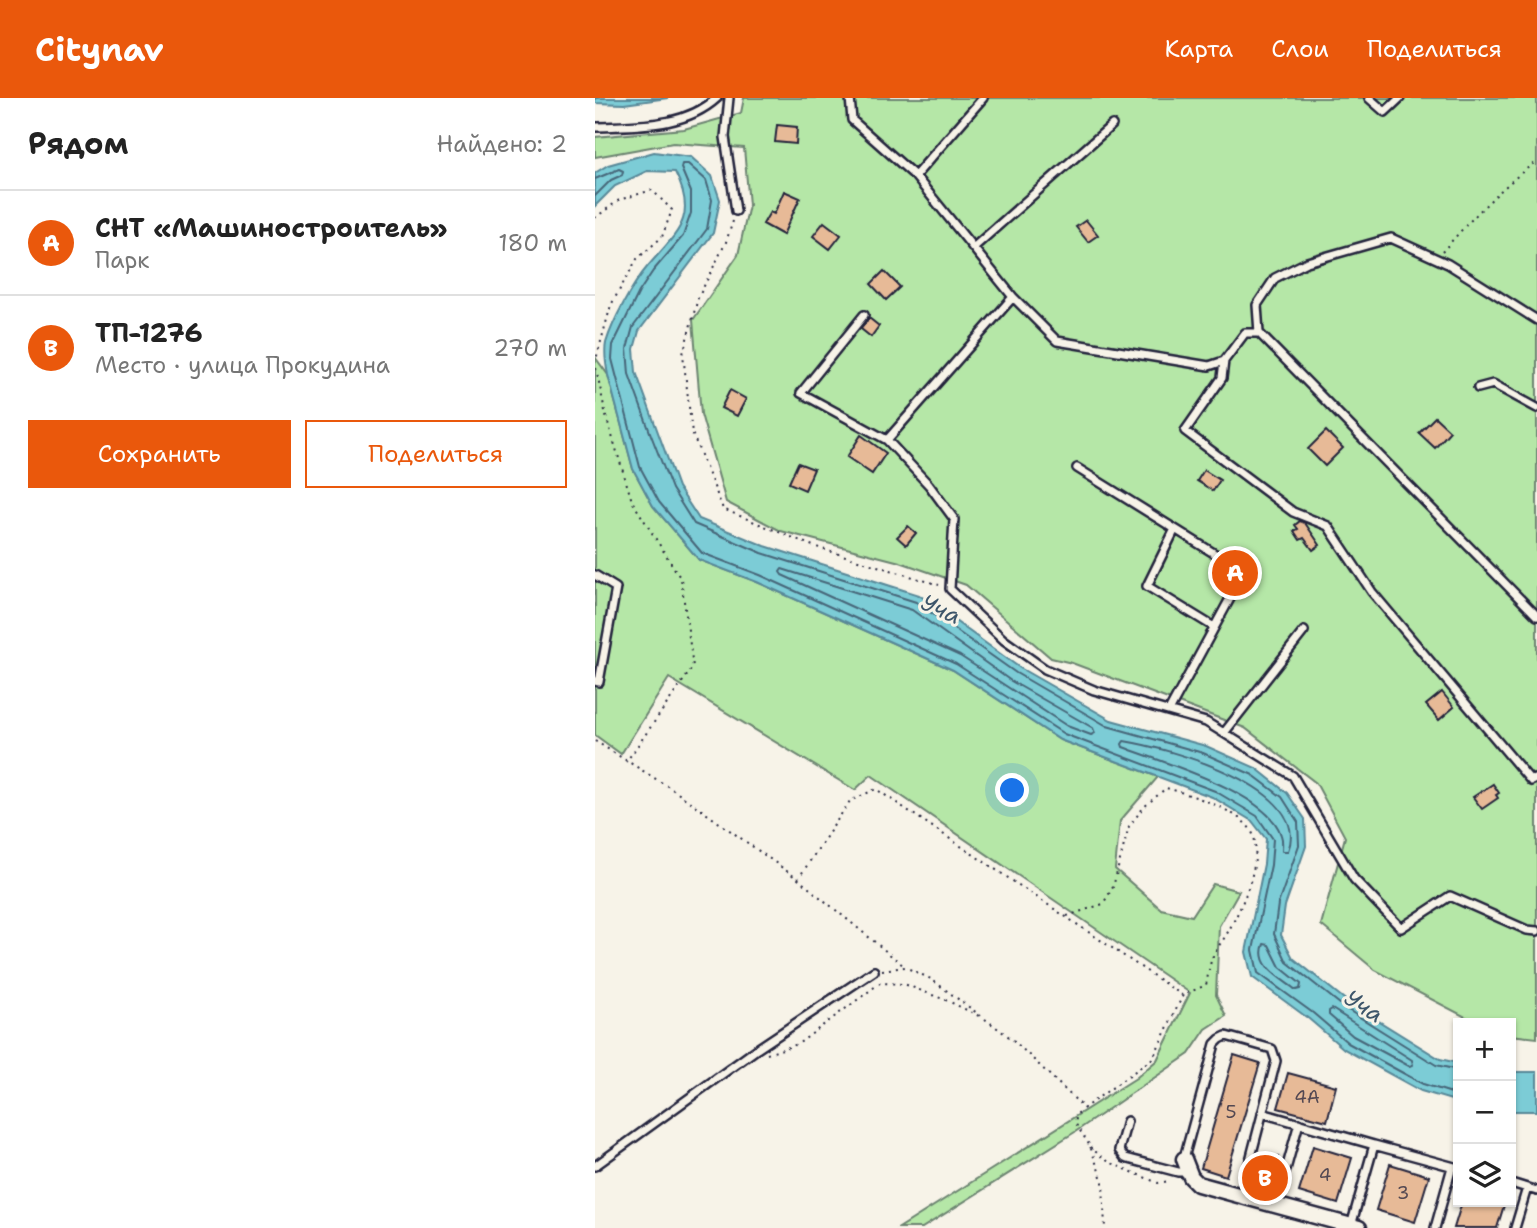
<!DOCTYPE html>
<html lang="ru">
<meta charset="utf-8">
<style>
:root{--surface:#fff;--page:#f6f6f6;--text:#222;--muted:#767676;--line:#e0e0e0;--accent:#ea580c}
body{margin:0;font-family:"Shantell Sans",sans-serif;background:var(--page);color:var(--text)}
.controls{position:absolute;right:21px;bottom:21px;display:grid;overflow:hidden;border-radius:0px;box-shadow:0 2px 5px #0004}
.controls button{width:63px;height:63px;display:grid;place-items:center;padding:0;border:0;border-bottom:2px solid var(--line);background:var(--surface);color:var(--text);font:35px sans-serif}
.you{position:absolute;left:418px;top:693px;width:24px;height:24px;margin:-18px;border:5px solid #fff;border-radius:50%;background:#1a73e8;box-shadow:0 0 0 10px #1a73e833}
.badge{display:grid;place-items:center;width:46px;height:46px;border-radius:50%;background:var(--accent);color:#fff;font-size:23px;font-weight:700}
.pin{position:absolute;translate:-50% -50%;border:4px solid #fff;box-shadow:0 2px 7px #0006}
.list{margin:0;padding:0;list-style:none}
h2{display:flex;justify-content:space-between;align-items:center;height:91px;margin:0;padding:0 28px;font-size:30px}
h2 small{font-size:23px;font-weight:400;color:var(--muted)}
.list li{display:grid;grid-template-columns:46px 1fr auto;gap:21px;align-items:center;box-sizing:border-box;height:105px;padding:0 28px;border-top:2px solid var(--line)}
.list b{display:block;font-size:26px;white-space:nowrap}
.list p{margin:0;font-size:23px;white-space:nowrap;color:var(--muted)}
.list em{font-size:23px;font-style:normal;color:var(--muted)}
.actions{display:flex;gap:14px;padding:21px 28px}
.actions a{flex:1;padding:16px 0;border:2px solid var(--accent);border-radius:0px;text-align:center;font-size:24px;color:var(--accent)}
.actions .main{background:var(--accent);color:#fff}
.icon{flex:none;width:38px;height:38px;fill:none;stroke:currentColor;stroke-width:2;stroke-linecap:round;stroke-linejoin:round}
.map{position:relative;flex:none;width:942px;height:1130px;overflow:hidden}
header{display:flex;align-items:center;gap:42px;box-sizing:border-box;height:98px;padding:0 35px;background:var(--accent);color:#fff}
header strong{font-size:33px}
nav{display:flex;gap:38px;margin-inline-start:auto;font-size:24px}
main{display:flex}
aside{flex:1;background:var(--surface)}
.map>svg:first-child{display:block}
.green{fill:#b5e7a7;stroke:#6c8471;stroke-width:2}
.water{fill:#7cccd6;stroke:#588898;stroke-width:2}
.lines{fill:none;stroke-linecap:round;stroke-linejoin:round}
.shore{stroke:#466679;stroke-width:2}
.building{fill:#e7ba97;stroke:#22223b;stroke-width:2}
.service-casing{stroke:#22223b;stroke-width:12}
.minor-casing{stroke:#22223b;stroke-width:19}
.path{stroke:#22223b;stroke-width:2;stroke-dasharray:2 5;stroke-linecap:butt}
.service{stroke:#f7f3e8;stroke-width:7}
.minor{stroke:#f7f3e8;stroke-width:14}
.labels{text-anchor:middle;stroke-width:6;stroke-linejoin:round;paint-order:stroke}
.number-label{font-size:18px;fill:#534852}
.water-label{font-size:23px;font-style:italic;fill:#3d556a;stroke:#f7f3e8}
</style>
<header>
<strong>Citynav</strong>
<nav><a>Карта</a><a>Слои</a><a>Поделиться</a></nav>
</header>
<main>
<aside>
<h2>Рядом<small>Найдено: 2</small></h2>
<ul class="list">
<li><span class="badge">A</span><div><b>СНТ «Машиностроитель»</b><p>Парк</p></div><em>180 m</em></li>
<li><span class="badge">B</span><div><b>ТП-1276</b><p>Место · улица Прокудина</p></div><em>270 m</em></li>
</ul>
<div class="actions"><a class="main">Сохранить</a><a>Поделиться</a></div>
</aside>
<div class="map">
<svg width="942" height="1130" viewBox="0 0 942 1130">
<rect width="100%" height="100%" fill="#f7f3e8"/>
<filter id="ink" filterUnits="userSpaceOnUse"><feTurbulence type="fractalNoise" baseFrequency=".0143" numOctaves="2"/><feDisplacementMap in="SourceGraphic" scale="14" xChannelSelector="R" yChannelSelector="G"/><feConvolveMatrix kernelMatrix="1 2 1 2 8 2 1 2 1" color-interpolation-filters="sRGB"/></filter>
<g filter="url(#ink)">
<path class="green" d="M149,0H942V940L916,937V925H882L780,872L726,827L750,739L721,685L650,630L477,565L456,560L371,487L305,464L186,433L131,404L106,316L98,222L143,157L154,107L149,50L78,45L0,59V39L89,31L146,15Z
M0,259L13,277L38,371L58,408L104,462L162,484L358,572L465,642L563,679L525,723L520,771L566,811L597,818L618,786L644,793L624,828L621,897L631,918L611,931L594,956L480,1034L327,1130H304L541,980L562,962L595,895L276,677L260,692L74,580L26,656L0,637Z"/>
<path class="water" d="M0,0H73L29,6L0,5Z
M59,54L96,59L117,78L125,102L118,135L44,233L39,251L41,274L83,389L104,421L170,448L324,497L425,570L516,622L611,648L661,670L692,695L710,721L711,748L690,808L686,837L698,860L753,904L845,961L863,965V1004L826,993L749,951L714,921L657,879L651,854L669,766L671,741L657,723L617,699L465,642L358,572L162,484L104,462L58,408L38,371L13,277C11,267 9,255 11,245C18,222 37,187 53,168C81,135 104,121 80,74L52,73L20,88L0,108V75L13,67Z
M916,974H942V1013H916Z"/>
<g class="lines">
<path class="shore" d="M0,81L24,71L28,73L27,77L16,82L0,98
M187,471L317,512L416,583L498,630L500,635L496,637L472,628L365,558L187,477L185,474Z
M529,643C572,650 718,689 693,753H687C687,748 688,742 686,737C674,695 567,664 528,649L527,646Z
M669,846L674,847L685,869L706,886L705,891L701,892C686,880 660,868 669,846Z
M737,911L817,962L818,967L814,968L758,938L734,917V913Z
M863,972L841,967L750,910L692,864L679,836L683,806L704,747L703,724L687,699L658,677L608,655L512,628L421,575L321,504L167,455L99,426L77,391L56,337L34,276L32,251L38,229L112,131L117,102L111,82L93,66H87L86,70L96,94V115L88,138L58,173L44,194L18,247L17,261L45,369L64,404L107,455L165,477L361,566L469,636L620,693L662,718L678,741L676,767L658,852L663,875L718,915L753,945L828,986L863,997"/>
</g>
<path class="building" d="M182,27L202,29L201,46L180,44Z
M189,93L205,100L188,137L168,126L175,114L179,116Z
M491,122L503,137L493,144L481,129Z
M229,124L246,137L235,151L218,138Z
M289,173L305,189L291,202L276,186Z
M274,220L284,228L276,239L266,231Z
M135,292L151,301L142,318L126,310Z
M840,319L855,333L840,350L824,335Z
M731,333L748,350L730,368L713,351Z
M266,337L291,355L277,376L252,359Z
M203,365L219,371L210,392L194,385Z
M609,372L625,382L618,393L602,383Z
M705,423L710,425L725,447L718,452L709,440L705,442L699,433L703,431L700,427Z
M313,428L321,435L311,447L302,439Z
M847,594L859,609L844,622L831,607Z
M898,686L904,695L901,697L903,700L887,711L878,699Z
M639,957L665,965L631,1078L606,1070Z
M693,975L741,988L732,1023L683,1010Z
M718,1048L757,1060L743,1106L704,1094Z
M671,1055L683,1059L674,1087L662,1084Z
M795,1066L834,1078L820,1124L781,1112Z
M867,1104H910L902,1130H859Z"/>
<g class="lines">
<defs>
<path id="service" d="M134,0L130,39L141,113
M255,0L257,22L320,78L418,199L462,243L614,268L629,263L650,235H664
M774,0L790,14L805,0
M0,29C43,27 89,30 122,0
M320,78L388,0
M378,150L517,27
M269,217L206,295L292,342L334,387L359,421L355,491L409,542L450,571L499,592L611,624L698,678L759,781L806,830L855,798L932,832L942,833
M942,222L853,166L796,140L712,164L680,180L662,207L664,235L942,518
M629,263L627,280L590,333L698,414L733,428L777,494L936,683L942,680
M883,290L898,286L942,310
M292,342L418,199
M482,370L646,472L644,484L574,613
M580,431L552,488L619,529
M0,477L21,490L4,584L0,583
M629,635L709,533
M667,1015L779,1047L756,1128
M532,1023L524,1052L530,1060L583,1074H594
M779,1047L863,1070
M589,1060L620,946L625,941L631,938L677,951L681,963L646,1097
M0,1068L162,951L279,873
M916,1085L942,1093
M681,1107L704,1025
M840,1130L857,1069
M920,1130L932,1090"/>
<path id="minor" d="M589,1061L596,1079L603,1086L764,1130"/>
</defs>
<use href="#service" class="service-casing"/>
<use href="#minor" class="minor-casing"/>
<path class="path" d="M0,120L24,102L57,92L77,112L67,139L42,161L16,207L0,265L11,318L37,403L86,481L98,569L31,664
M138,123L131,144L103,200L88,256L97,335L128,411L218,448L344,487
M847,154C876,121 906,89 942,63
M0,643L77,691L203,781L309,868
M203,781L255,703L281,691L587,897
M472,818L508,806L518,789L534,728L549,709L571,690C593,696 652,713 659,739C666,766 647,809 634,832C629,842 621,850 617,860C614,869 613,878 611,887L588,897L558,960L489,1010
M287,872L310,869L336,881L417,941L489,1010L482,1016L480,1025L495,1048L508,1084L510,1130
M172,956L203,946L285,885L309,886L353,903L386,919
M495,1049L509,1061L525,1069
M530,1071L563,1085L574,1083"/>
<use href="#service" class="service"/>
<use href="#minor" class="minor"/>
</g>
</g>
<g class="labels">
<g class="number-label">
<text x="712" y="1005">4А</text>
<text x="636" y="1020">5</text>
<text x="730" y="1083">4</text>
<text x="808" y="1101">3</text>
</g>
<g class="water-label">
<text transform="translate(346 511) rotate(24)" y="8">Уча</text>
<text transform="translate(769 908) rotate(32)" y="8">Уча</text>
</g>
</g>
</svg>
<div class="controls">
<button>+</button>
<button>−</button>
<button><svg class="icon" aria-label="layers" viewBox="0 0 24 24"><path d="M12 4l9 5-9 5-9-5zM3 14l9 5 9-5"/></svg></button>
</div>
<div class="you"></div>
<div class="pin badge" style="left:640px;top:475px">A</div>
<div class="pin badge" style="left:670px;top:1080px">B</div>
</div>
</main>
